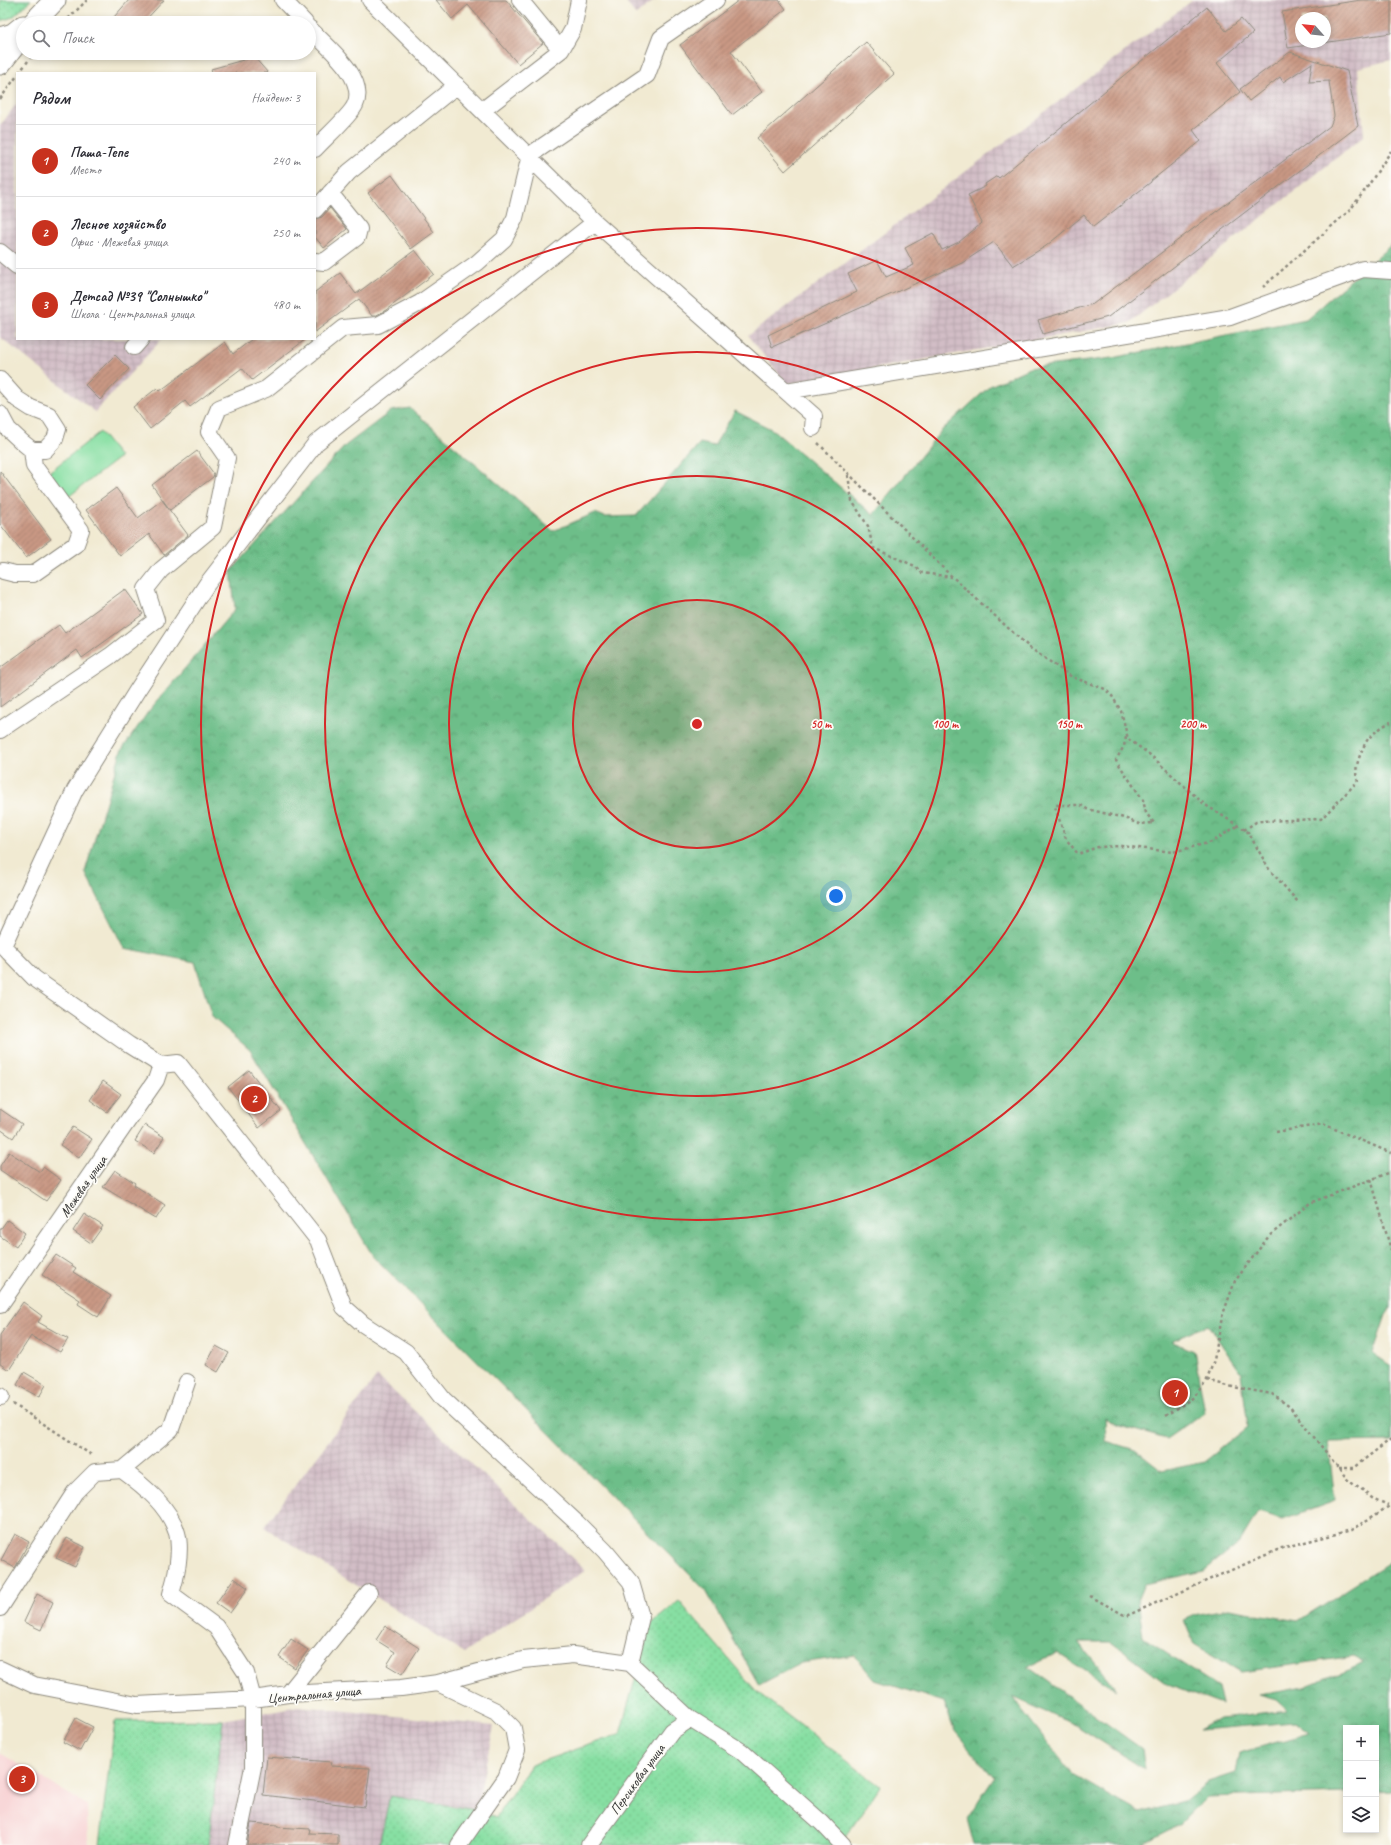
<!DOCTYPE html>
<html lang="ru">
<meta charset="utf-8">
<style>
:root{--surface:#fff;--page:#f2f2f3;--text:#2b2b33;--muted:#7c7c81;--line:#e1e1e2;--accent:#c8321e}
body{margin:0;font-family:Caveat,sans-serif;background:var(--page);color:var(--text)}
.controls{position:absolute;right:12px;bottom:12px;display:grid;overflow:hidden;border-radius:0px;box-shadow:0 2px 6px #0003}
.controls button{width:36px;height:36px;display:grid;place-items:center;padding:0;border:0;border-bottom:1px solid var(--line);background:var(--surface);color:var(--text);font:20px sans-serif}
.compass{position:absolute;left:1295px;top:12px;width:36px;height:36px;border-radius:50%;background:var(--surface);box-shadow:0 2px 6px #0003;rotate:297deg}
.you{position:absolute;left:836px;top:896px;width:14px;height:14px;margin:-10px;border:3px solid #fff;border-radius:50%;background:#1a73e8;box-shadow:0 0 0 6px #1a73e833}
.badge{display:grid;place-items:center;width:26px;height:26px;border-radius:50%;background:var(--accent);color:#fff;font-size:13px;font-weight:700}
.pin{position:absolute;translate:-50% -50%;border:2px solid #fff;box-shadow:0 1px 4px #0006}
.list{margin:0;padding:0;list-style:none}
h2{display:flex;justify-content:space-between;align-items:center;height:52px;margin:0;padding:0 16px;font-size:17px}
h2 small{font-size:13px;font-weight:400;color:var(--muted)}
.list li{display:grid;grid-template-columns:26px 1fr auto;gap:12px;align-items:center;box-sizing:border-box;height:72px;padding:0 16px;border-top:1px solid var(--line)}
.list b{display:block;font-size:15px;white-space:nowrap}
.list p{margin:0;font-size:13px;white-space:nowrap;color:var(--muted)}
.list em{font-size:13px;font-style:normal;color:var(--muted)}
.icon{flex:none;width:22px;height:22px;fill:none;stroke:currentColor;stroke-width:2;stroke-linecap:round;stroke-linejoin:round}
.map{position:relative;flex:none;width:1391px;height:1845px;overflow:hidden}
.search{position:absolute;background:var(--surface);box-shadow:0 2px 6px #0003;left:16px;top:16px;width:300px;height:44px;display:flex;align-items:center;gap:10px;box-sizing:border-box;padding:0 14px;border-radius:22px;color:var(--muted);font-size:15px}
.panel{position:absolute;background:var(--surface);box-shadow:0 2px 6px #0003;left:16px;top:72px;width:300px;height:268px;border-radius:0px}
.map>svg:first-child{display:block}
.built{fill:#f7cfd1}
.industrial{fill:url(#industrial-grid);fill-rule:evenodd}
.grass{fill:url(#grass-dots);stroke:#598567}
.forest{fill:url(#forest-crowns);stroke:#4c745a;fill-rule:evenodd}
.park{fill:#87dfa3;stroke:#598567}
.building{fill:url(#building-hatch);fill-rule:evenodd}
.lines{fill:none;stroke-linecap:round;stroke-linejoin:round}
.minor-casing{stroke:#8e8a7e;stroke-width:18}
.major-casing{stroke:#8e8a7e;stroke-width:23}
.path{stroke:#8e8a7e;stroke-width:2.5;stroke-dasharray:3 3;stroke-linecap:butt}
.minor{stroke:#fff;stroke-width:16}
.major{stroke:#fff;stroke-width:21}
.ring{fill:none;stroke:#d62828;stroke-width:2}
.labels{text-anchor:middle;stroke-width:3.5;stroke-linejoin:round;paint-order:stroke}
.street-label{font-size:14px;fill:#2b2b2b;stroke:#fdfcf7}
.centre{fill:#d62828;stroke:#fdfcf7;stroke-width:2}
.ring-label{font-size:12px;text-anchor:middle;font-weight:bold;fill:#d62828;stroke:#fdfcf7;stroke-width:3.5;stroke-linejoin:round;paint-order:stroke}
</style>
<div class="map">
<svg width="1391" height="1845" viewBox="0 0 1391 1845">
<defs>
<pattern id="industrial-grid" width="8" height="8" patternUnits="userSpaceOnUse"><rect width="8" height="8" fill="#d2bdc6"/><path d="M0 4h8M4 0v8" fill="none" stroke="#b4a3aa"/></pattern>
<pattern id="grass-dots" width="8" height="8" patternUnits="userSpaceOnUse"><rect width="8" height="8" fill="#87dfa3"/><path d="M2 2h.1M6 6h.1" fill="none" stroke="#75c08c" stroke-width="1.8" stroke-linecap="round"/></pattern>
<pattern id="forest-crowns" width="20" height="18" patternUnits="userSpaceOnUse"><rect width="20" height="18" fill="#6dbe89"/><path d="M2 6a3 3 0 1 1 6 0M12 15a3 3 0 1 1 6 0" fill="none" stroke="#5a9b70"/></pattern>
<pattern id="building-hatch" width="6" height="6" patternUnits="userSpaceOnUse"><rect width="6" height="6" fill="#c99884"/><path d="M-1 1l2-2M0 6l6-6M5 7l2-2" fill="none" stroke="#a37c6c"/></pattern>
</defs>
<rect width="100%" height="100%" fill="#fdfcf7"/>
<filter id="ink" filterUnits="userSpaceOnUse"><feTurbulence type="fractalNoise" baseFrequency=".025" numOctaves="2"/><feDisplacementMap in="SourceGraphic" scale="8" xChannelSelector="R" yChannelSelector="G"/><feConvolveMatrix kernelMatrix="1 2 1 2 8 2 1 2 1" color-interpolation-filters="sRGB"/></filter>
<filter id="wash" filterUnits="userSpaceOnUse"><feTurbulence type="fractalNoise" baseFrequency=".012" numOctaves="4" result="noise"/><feDisplacementMap in="SourceGraphic" scale="16" xChannelSelector="R" yChannelSelector="G"/><feGaussianBlur stdDeviation="0.9" result="paint"/><feColorMatrix in="noise" values="0 0 0 0 0 0 0 0 0 0 0 0 0 0 0 0 0 1.4 0 .05"/><feComposite in="paint" operator="in"/></filter>
<g filter="url(#wash)">
<rect width="100%" height="100%" fill="#f1ead2"/>
<path class="built" d="M0,1753L87,1805L88,1845H0Z"/>
<path class="industrial" d="M624,0H655L636,15Z
M1193,0H1391V60L1358,68L1364,136L1129,323L787,384L748,336ZM1301,18H1325V42H1301Z
M17,103V339H162L95,412L0,337V126Z
M377,1376L586,1570L464,1653L264,1527Z
M298,1706L494,1726L476,1810L390,1797L379,1845H208L223,1720Z"/>
<path class="grass" d="M0,0H31L13,17L0,21Z
M679,1601L757,1692L880,1786L840,1845H379L390,1796L476,1810L496,1817L531,1765L620,1734L650,1625Z
M223,1720L208,1845H99L115,1721Z"/>
<path class="forest" d="M1391,245V1308L1386,1315L1373,1354L1391,1365V1441L1328,1442L1335,1500L1283,1519L1258,1512L1240,1542L1204,1571L1144,1584L1138,1598L1143,1638L1218,1687L1222,1705L1168,1685L1111,1642H1078L1117,1690L1057,1653L1028,1667L1142,1749L1145,1769L1077,1726L1012,1697L1073,1775L1140,1813L1183,1802L1208,1782L1235,1773L1239,1753L1309,1733L1295,1722L1199,1730L1220,1718L1287,1710L1276,1700L1259,1695L1304,1687L1365,1662L1354,1656L1241,1672L1194,1644L1184,1620L1198,1614L1228,1609L1298,1621L1391,1561V1791L1376,1792V1728H1346V1793L1207,1797L1182,1823L1139,1845H974L967,1819L994,1778L954,1730L944,1702L875,1680L854,1655L801,1663L759,1685L706,1591L373,1256L250,1050L212,1017L195,962L124,948L85,872L121,751L148,712L235,609L231,571L345,446L391,411L410,408L553,531L595,513L605,517L636,516L700,443L714,446L735,411L773,430L873,515L941,431L990,386L1029,368L1112,358L1306,319ZM1208,1325L1241,1373L1248,1427L1204,1462L1162,1471L1135,1450L1106,1441L1105,1418L1117,1425L1166,1439L1205,1412L1194,1351L1171,1341Z"/>
<path class="park" d="M100,432L120,457L68,497L49,472Z"/>
<g id="blocks">
<path class="building" d="M129,0H164L143,23H121L114,17Z
M436,0H506L543,43L518,64L468,5L452,19Z
M739,0H779L786,9L731,51L762,92L732,115L680,45Z
M1361,0H1391V33L1288,48L1282,12ZM1301,18H1325V42H1301Z
M1207,7L1226,31L1241,19L1253,33L1217,63L1240,92L1193,130L1201,141L1151,181V182L1093,227L1084,215L1046,246L1013,266L994,242L962,263L772,347L768,335L857,292L848,274L877,260L886,277L914,265L905,248L933,233L942,250L959,242L982,223L968,195L986,186L985,184L997,176L999,178Z
M866,42L894,74L785,171L757,138Z
M1290,52L1347,71L1358,126L1108,317L1043,334L1038,320L1093,304L1330,126L1334,116L1329,81L1309,82L1312,63L1283,82L1280,77L1249,101L1240,89Z
M254,57L268,73H212L211,69Z
M392,175L434,232L411,249L368,193Z
M330,208L347,229L324,248L315,237V219L322,217Z
M415,250L434,274L386,310L375,316H372L359,299L315,332V292L340,273L356,294Z
M252,339H306L252,380L242,368L190,407L185,401L150,429L133,407L157,388L160,391L225,342L233,354Z
M115,355L129,369L100,400L85,385Z
M197,451L214,474L213,477L170,510L152,485Z
M0,471L51,539L26,558L0,524Z
M116,488L138,518L162,500L188,535L164,555L149,534L120,556L86,510Z
M125,589L143,614L82,658L77,650L0,707V668L59,625L65,633Z
M249,1070L281,1111L259,1128L228,1087Z
M103,1081L121,1094L107,1112L90,1100Z
M0,1109L22,1124L13,1138L0,1129Z
M145,1125L164,1137L154,1153L135,1141Z
M73,1127L92,1139L79,1158L60,1145Z
M9,1152L40,1172L43,1167L61,1180L46,1201L0,1170V1166Z
M115,1170L135,1183L134,1185L165,1205L156,1219L103,1187Z
M84,1214L103,1226L91,1243L73,1231Z
M7,1220L25,1233L16,1247L0,1236V1230Z
M56,1255L76,1268L73,1272L111,1296L98,1317L78,1304L80,1300L42,1275Z
M23,1302L42,1316L38,1322L68,1339L60,1352L31,1336L9,1370L0,1364V1335Z
M216,1346L229,1353L218,1372L206,1365Z
M24,1372L46,1385L39,1397L17,1385Z
M15,1534L29,1542L15,1568L1,1560Z
M67,1538L85,1547L75,1567L56,1558Z
M234,1578L248,1588L230,1613L216,1603Z
M37,1594L53,1602L41,1630L24,1622Z
M385,1626L419,1648L402,1674L387,1665L395,1652L376,1640Z
M291,1639L308,1650L295,1668L279,1657Z
M76,1718L93,1727L80,1751L63,1742Z
M267,1757L332,1762L331,1766L370,1768L365,1807L263,1795Z
M251,1823L277,1825V1827L310,1829L309,1833L338,1834V1845H247Z"/>
</g>
</g>
<g filter="url(#ink)">
<use href="#blocks" fill-opacity="0" stroke="#8e8a7e" stroke-width="1"/>
<g class="lines">
<defs>
<path id="minor" d="M283,0L305,23
M370,0L595,222L814,416L813,428
M520,0L561,50
M309,28C326,46 368,78 355,105C351,115 324,139 315,149
M483,110L561,50L573,29L579,0
M315,210L349,172L457,85
M0,252L17,266
M315,261L324,262L357,237L359,229L330,193
M134,347L141,339
M0,380L17,399L31,408L49,415L58,429L55,439L45,450H32L22,442L8,429L0,414
M786,391L1230,317L1363,269L1391,271
M3,571L15,574H33L76,544L81,530L34,466L32,450
M0,730L110,656L156,620L146,589L161,570L213,527L227,458L209,432L219,408L266,389L343,328L378,325L420,303L477,263L504,239L515,218L530,155L647,75L661,38L716,0
M0,943L34,978L129,1045L161,1065L178,1063L318,1240L344,1307L363,1324L406,1352L443,1399L576,1522L605,1551L631,1582L641,1617L630,1663
M3,946L75,790L138,689L207,584L316,443L595,222
M0,1305L156,1080L161,1065
M0,1396L1,1397
M122,1470C144,1486 169,1506 177,1533C182,1550 176,1578 171,1594L216,1627L246,1673L253,1699V1767L237,1845
M0,1608L75,1492L95,1472L122,1470L171,1429L187,1382
M630,1663L690,1719L741,1751L822,1823L843,1845
M0,1669L34,1685L137,1705L253,1699L288,1694L401,1688L438,1683L523,1660L573,1655L630,1663
M438,1683L496,1711L513,1728L517,1750L506,1778L459,1845
M288,1694L369,1593
M589,1845L672,1731L690,1719"/>
<path id="major" d="M33,23L55,0
M0,38L13,34L23,26
M0,64L23,35"/>
</defs>
<use href="#minor" class="minor-casing"/>
<use href="#major" class="major-casing"/>
<path class="path" d="M64,23L87,0
M19,73L31,57
M0,99L17,76
M1263,287L1350,210L1368,186L1391,151
M818,443L946,571L1030,648L1072,677L1105,689L1112,696L1121,711L1128,739L1149,754L1204,804L1248,832L1269,869L1298,902
M848,475L852,501L868,526L873,548L915,566L922,573L952,577
M1126,737L1124,746L1116,760L1143,800L1146,813L1154,823L1139,824L1124,818L1087,809L1081,805H1056L1055,807L1066,839L1078,854L1098,847L1121,846L1173,852L1212,842L1237,826
M1244,830L1256,822L1261,821L1321,819L1358,781C1352,771 1362,748 1368,739C1372,734 1385,724 1391,722
M1276,1132L1323,1124L1391,1153
M1371,1179L1391,1250
M1207,1380L1228,1386L1272,1394L1290,1407L1348,1480L1372,1498L1388,1505
M13,1404L93,1456
M1166,1416L1194,1397L1207,1380L1214,1360L1222,1317L1235,1281L1269,1236L1310,1203L1391,1172
M1338,1468H1353L1391,1439
M1090,1596L1126,1616L1282,1548L1351,1530L1391,1505"/>
<use href="#minor" class="minor"/>
<use href="#major" class="major"/>
</g>
</g>
<circle cx="697" cy="724" r="124" fill="#d62828" fill-opacity=".12"/>
<g class="ring">
<circle cx="697" cy="724" r="124"/>
<circle cx="697" cy="724" r="248"/>
<circle cx="697" cy="724" r="372"/>
<circle cx="697" cy="724" r="496"/>
</g>
<g class="labels">
<g class="street-label">
<text transform="translate(83 1186) rotate(-55)" y="5">Межевая улица</text>
<text transform="translate(314 1694) rotate(-5)" y="5">Центральная улица</text>
<text transform="translate(637 1779) rotate(-54)" y="5">Персиковая улица</text>
</g>
</g>
<circle cx="697" cy="724" r="6" class="centre"/>
<g class="ring-label">
<text x="821" y="728">50 m</text>
<text x="945" y="728">100 m</text>
<text x="1069" y="728">150 m</text>
<text x="1193" y="728">200 m</text>
</g>
</svg>
<div class="controls">
<button>+</button>
<button>−</button>
<button><svg class="icon" aria-label="layers" viewBox="0 0 24 24"><path d="M12 4l9 5-9 5-9-5zM3 14l9 5 9-5"/></svg></button>
</div>
<svg class="compass" viewBox="-18 -18 36 36"><path d="M0-13l5 13h-10z" fill="#e53935"/><path d="M0 13l5-13h-10z" fill="#7c7c81"/></svg>
<div class="you"></div>
<div class="pin badge" style="left:1175px;top:1393px">1</div>
<div class="pin badge" style="left:254px;top:1099px">2</div>
<div class="pin badge" style="left:22px;top:1779px">3</div>
<div class="search"><svg class="icon" aria-label="search" viewBox="0 0 24 24"><circle cx="10" cy="10" r="6"/><path d="M15 15l6 6"/></svg>Поиск</div>
<section class="panel">
<h2>Рядом<small>Найдено: 3</small></h2>
<ul class="list">
<li><span class="badge">1</span><div><b>Паша-Тепе</b><p>Место</p></div><em>240 m</em></li>
<li><span class="badge">2</span><div><b>Лесное хозяйство</b><p>Офис · Межевая улица</p></div><em>250 m</em></li>
<li><span class="badge">3</span><div><b>Детсад №39 &quot;Солнышко&quot;</b><p>Школа · Центральная улица</p></div><em>480 m</em></li>
</ul>
</section>
</div>
